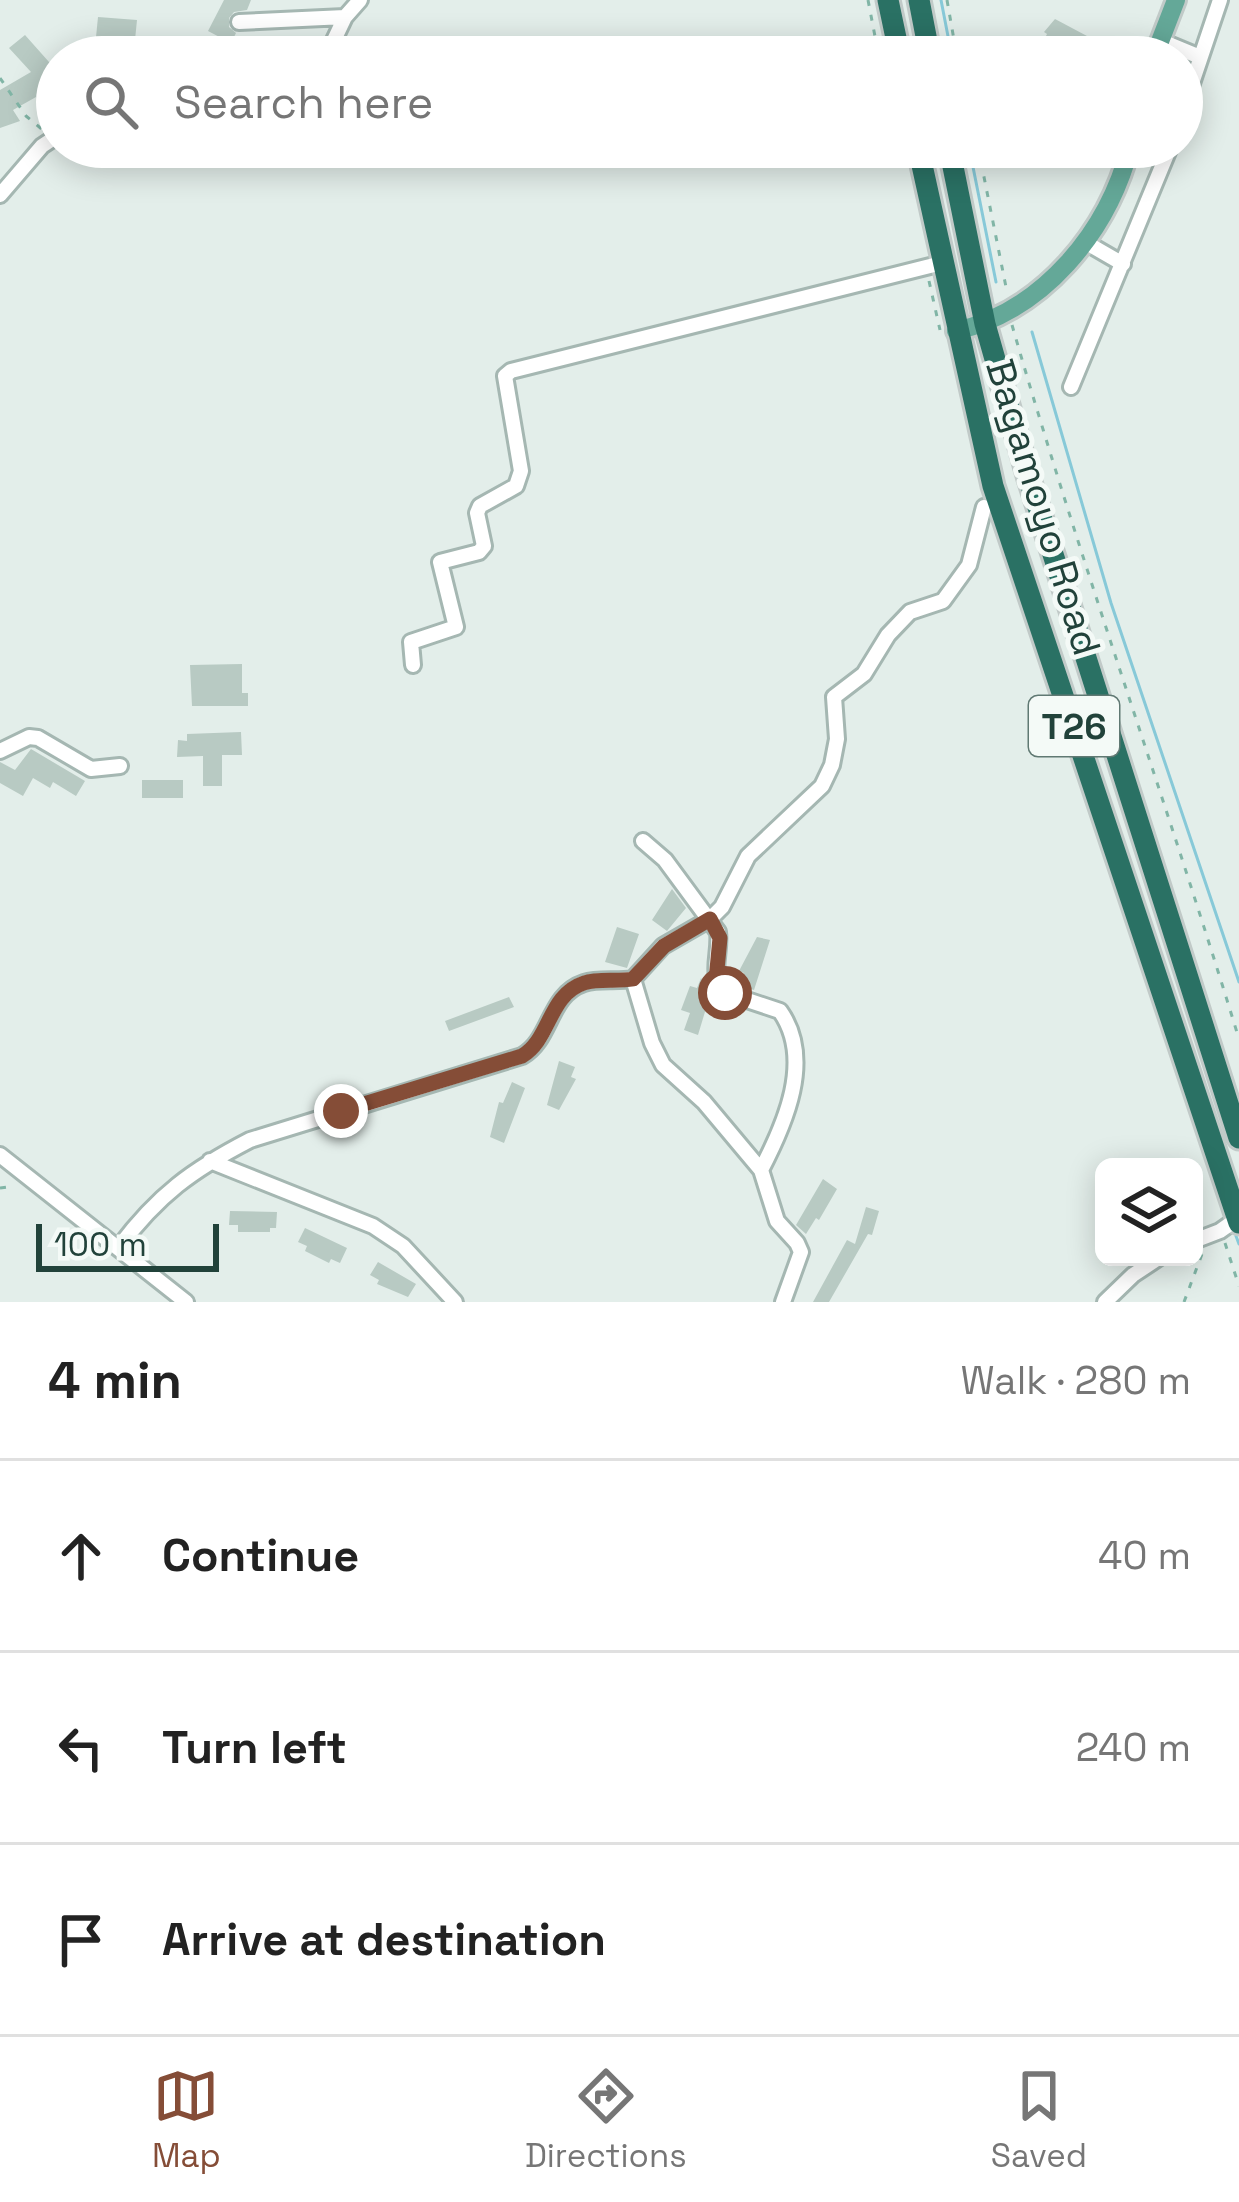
<!DOCTYPE html>
<meta charset="utf-8">
<style>
:root{--surface:#fff;--page:#f6f6f6;--text:#222;--muted:#767676;--line:#e0e0e0;--accent:#854d37}
body{margin:0;font-family:"Space Grotesk",sans-serif;background:var(--page);color:var(--text)}
.controls{position:absolute;right:36px;bottom:36px;display:grid;overflow:hidden;border-radius:18px;box-shadow:0 6px 30px #0003}
.controls button{width:108px;height:108px;display:grid;place-items:center;padding:0;border:0;border-bottom:3px solid var(--line);background:var(--surface);color:var(--text);font:60px sans-serif}
.scale{position:absolute;left:36px;bottom:30px;width:183px;box-sizing:border-box;padding-left:12px;border:6px solid #21423a;border-top:0;font-size:33px;line-height:42px;white-space:nowrap;color:#21423a;-webkit-text-stroke:9px #f4faf7;paint-order:stroke}
.stop{position:absolute;width:36px;height:36px;margin:-27px;border:9px solid #854d37;border-radius:50%;background:#fff}
.stop.end{background:#854d37;border-color:#fff;box-shadow:0 3px 12px #0008}
.list{margin:0;padding:0;list-style:none}
h2{display:flex;justify-content:space-between;align-items:center;height:156px;margin:0;padding:0 48px;font-size:51px}
h2 small{font-size:39px;font-weight:400;color:var(--muted)}
.list li{display:grid;grid-template-columns:78px 1fr auto;gap:36px;align-items:center;box-sizing:border-box;height:192px;padding:0 48px;border-top:3px solid var(--line)}
.list b{display:block;font-size:45px;white-space:nowrap}
.list em{font-size:39px;font-style:normal;color:var(--muted)}
.icon{flex:none;width:66px;height:66px;fill:none;stroke:currentColor;stroke-width:2;stroke-linecap:round;stroke-linejoin:round}
.map{position:relative;flex:none;width:1239px;height:1302px;overflow:hidden}
.search{position:absolute;background:var(--surface);box-shadow:0 6px 30px #0003;left:36px;right:36px;top:36px;height:132px;display:flex;align-items:center;gap:30px;box-sizing:border-box;padding:0 42px;border-radius:66px;color:var(--muted);font-size:45px}
.sheet{height:732px;background:var(--surface)}
nav{display:flex;justify-content:space-around;align-items:center;box-sizing:border-box;height:168px;border-top:3px solid var(--line);background:var(--surface);font-size:33px;color:var(--muted)}
nav a{display:grid;justify-items:center;gap:6px}
nav .on{color:var(--accent)}
.map>svg:first-child{display:block}
.lines{fill:none;stroke-linecap:round;stroke-linejoin:round}
.stream{stroke:#87c9d8;stroke-width:3}
.building{fill:#b8cac3}
.minor-casing{stroke:#a5b7b2;stroke-width:20}
.major-casing{stroke:#c1cac8;stroke-width:24}
.highway-casing{stroke:#c1cac8;stroke-width:27}
.path{stroke:#81b5a6;stroke-width:3;stroke-dasharray:6 9;stroke-linecap:butt}
.minor{stroke:#fff;stroke-width:14}
.major{stroke:#64a898;stroke-width:18}
.highway{stroke:#2a7164;stroke-width:21}
.route{stroke:#854d37;stroke-width:15}
.labels{text-anchor:middle;stroke-width:10;stroke-linejoin:round;paint-order:stroke}
.shield{fill:#f4faf7;stroke:#607973;stroke-width:3}
.shield-label{font-size:36px;font-weight:bold;fill:#21423a}
.street-label{font-size:39px;fill:#21423a;stroke:#f4faf7}
</style>
<div class="map">
<svg width="1239" height="1302" viewBox="0 0 1239 1302">
<rect width="100%" height="100%" fill="#e3eeea"/>
<g class="lines">
<path class="stream" d="M941,0L952,57
M969,147L996,282
M1032,332L1111,603L1239,982
M1236,1236L1239,1244"/>
</g>
<path class="building" d="M224,0H251L247,10L234,12L229,18V27L236,33L231,43L208,31Z
M98,17L137,20L135,40L96,37Z
M1055,19L1087,36L1083,47L1065,39L1056,56L1040,48L1047,34L1044,32Z
M25,35L57,71V120L46,124L36,97L13,110L20,121L0,128V90L31,72L9,48Z
M242,664V693H248V706H192L190,665Z
M241,732L242,755H222V786H203V756L177,757L178,740L187,741V734Z
M31,749L85,781L76,796L53,782L50,788L33,778L23,796L0,783V762L15,770Z
M142,780H183V798H142Z
M672,889L686,908L667,931L652,920Z
M617,927L639,934L627,968L605,962Z
M757,937L770,940L754,990L738,985L744,973L739,971Z
M701,978L711,992L698,1035L684,1030L690,1013L681,1010L690,986L697,988Z
M509,997L514,1007L449,1031L445,1021Z
M559,1061L575,1067L571,1077L576,1079L559,1110L547,1105Z
M512,1082L525,1088L504,1143L490,1137L499,1102L503,1103Z
M823,1179L837,1189L819,1220L816,1218L806,1234L796,1225Z
M866,1207L879,1211L872,1235L868,1234L829,1302H813L847,1240L855,1244Z
M230,1211L277,1212L276,1228H270V1232H238V1225H229Z
M305,1228L347,1248L340,1263L331,1259L329,1263L305,1251L307,1246L298,1242Z
M378,1262L416,1284L408,1297L377,1284L379,1280L370,1275Z"/>
<g class="lines">
<defs>
<path id="minor" d="M239,22L345,17
M1159,40L1200,57
M326,57L345,17L360,0
M1182,113L1220,0
M0,195L42,146L57,136
M1085,242L1123,264
M1071,387L1170,147
M413,665L411,642L456,627L440,562L479,552L484,546L477,513L480,506L516,486L521,471L505,376L511,371L942,263
M0,751L29,737L38,738L91,769L120,766
M643,841L665,860L718,932C721,954 708,975 726,993L780,1011C814,1059 785,1124 761,1170
M633,979L652,1043L663,1065L704,1102L761,1170L777,1221L797,1243L801,1252L783,1302
M0,1155L186,1302
M210,1161L373,1226L403,1246L455,1302
M1194,1241L1220,1231L1237,1219
M119,1247C158,1195 192,1170 250,1140L522,1056C552,1039 548,995 584,983C599,978 617,982 633,979L663,946L710,919L722,907L748,856L822,786L832,765L837,739L834,697L864,674L888,635L910,612L943,601L969,565L984,507
M1105,1302L1133,1275L1160,1257"/>
<path id="major" d="M1154,57L1176,0
M956,331C1043,311 1108,232 1130,147"/>
<path id="highway" d="M888,0L900,57
M919,0L930,57
M918,147L993,486L1239,1223
M949,147L985,324L1029,479L1239,1138"/>
</defs>
<use href="#minor" class="minor-casing"/>
<use href="#major" class="major-casing"/>
<use href="#highway" class="highway-casing"/>
<path class="path" d="M868,0L879,57
M947,0L957,57
M201,41L206,57
M0,78L26,116L44,131
M978,147L1007,292
M929,281L940,330
M1012,325C1081,565 1166,800 1239,1039
M0,1188L14,1186
M1225,1243L1239,1286
M1184,1302L1202,1254"/>
<use href="#minor" class="minor"/>
<use href="#major" class="major"/>
<use href="#highway" class="highway"/>
</g>
<g class="lines">
<path class="route" d="M341,1111L522,1056C551,1039 548,995 584,983C599,978 617,982 633,979L664,946L710,919L720,938L716,980L725,993"/>
</g>
<g class="labels">
<rect class="shield" x="1029" y="696" width="90" height="60" rx="9"/>
<g class="shield-label">
<text x="1074" y="739">T26</text>
</g>
<g class="street-label">
<text transform="translate(1044 507) rotate(73)" y="14">Bagamoyo Road</text>
</g>
</g>
</svg>
<div class="controls">
<button><svg class="icon" aria-label="layers" viewBox="0 0 24 24"><path d="M12 4l9 5-9 5-9-5zM3 14l9 5 9-5"/></svg></button>
</div>
<div class="scale">100 m</div>
<div class="stop" style="left:725px;top:993px"></div>
<div class="stop end" style="left:341px;top:1111px"></div>
<div class="search"><svg class="icon" aria-label="search" viewBox="0 0 24 24"><circle cx="10" cy="10" r="6"/><path d="M15 15l6 6"/></svg>Search here</div>
</div>
<section class="sheet">
<h2>4 min<small>Walk · 280 m</small></h2>
<ul class="list">
<li><svg class="icon" aria-label="ahead" viewBox="0 0 24 24"><path d="M12 20V5M6 11l6-6 6 6"/></svg><div><b>Continue</b></div><em>40 m</em></li>
<li><svg class="icon" aria-label="left" viewBox="0 0 24 24"><path d="M17 20v-9H6M10 6l-5 5 5 5"/></svg><div><b>Turn left</b></div><em>240 m</em></li>
<li><svg class="icon" aria-label="arrive" viewBox="0 0 24 24"><path d="M6 21V4h12l-3 4 3 4H6"/></svg><div><b>Arrive at destination</b></div></li>
</ul>
</section>
<nav>
<a class="on"><svg class="icon" aria-label="map" viewBox="0 0 24 24"><path d="M3 6l6-2 6 2 6-2v14l-6 2-6-2-6 2zM9 4v14M15 6v14"/></svg>Map</a>
<a><svg class="icon" aria-label="directions" viewBox="0 0 24 24"><path d="M12 3l9 9-9 9-9-9zM9 14v-3h6M13 9l2 2-2 2"/></svg>Directions</a>
<a><svg class="icon" aria-label="saved" viewBox="0 0 24 24"><path d="M7 4h10v16l-5-4-5 4z"/></svg>Saved</a>
</nav>
